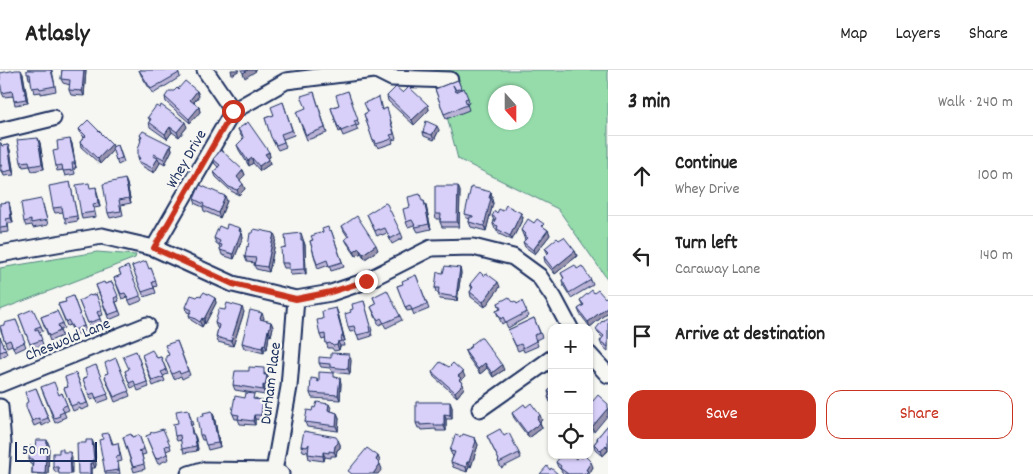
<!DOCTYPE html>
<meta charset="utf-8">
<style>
:root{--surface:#fff;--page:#f2f2f2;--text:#222;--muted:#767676;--line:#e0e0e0;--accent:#c8321e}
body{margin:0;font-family:Dekko,sans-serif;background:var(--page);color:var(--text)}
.controls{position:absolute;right:15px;bottom:15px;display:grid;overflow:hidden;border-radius:10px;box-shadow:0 1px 4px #0004}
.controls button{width:45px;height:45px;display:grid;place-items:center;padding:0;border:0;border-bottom:1px solid var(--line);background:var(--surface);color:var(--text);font:25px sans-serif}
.compass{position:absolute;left:488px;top:15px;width:45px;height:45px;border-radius:50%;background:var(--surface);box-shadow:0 1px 4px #0004;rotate:159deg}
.scale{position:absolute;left:15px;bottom:12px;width:82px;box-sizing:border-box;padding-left:5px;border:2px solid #1b2f5e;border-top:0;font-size:14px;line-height:18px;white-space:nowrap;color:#1b2f5e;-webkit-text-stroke:4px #f6f6f2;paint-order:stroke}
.stop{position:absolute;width:15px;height:15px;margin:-11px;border:4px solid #c8321e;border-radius:50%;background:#fff}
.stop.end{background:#c8321e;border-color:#fff;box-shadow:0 1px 5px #0008}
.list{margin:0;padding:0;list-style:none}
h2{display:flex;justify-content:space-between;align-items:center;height:65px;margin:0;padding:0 20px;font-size:21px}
h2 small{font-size:16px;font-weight:400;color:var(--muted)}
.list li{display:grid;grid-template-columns:32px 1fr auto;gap:15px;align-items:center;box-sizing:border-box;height:80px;padding:0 20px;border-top:1px solid var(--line)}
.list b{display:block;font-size:19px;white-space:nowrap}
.list p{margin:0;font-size:16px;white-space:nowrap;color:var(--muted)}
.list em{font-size:16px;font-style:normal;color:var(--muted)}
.actions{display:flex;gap:10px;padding:15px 20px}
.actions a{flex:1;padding:11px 0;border:1px solid var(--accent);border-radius:15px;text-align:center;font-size:18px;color:var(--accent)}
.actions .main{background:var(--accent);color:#fff}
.icon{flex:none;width:28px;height:28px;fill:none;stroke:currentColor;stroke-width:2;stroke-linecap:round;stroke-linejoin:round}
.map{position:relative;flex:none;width:608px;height:404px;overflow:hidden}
header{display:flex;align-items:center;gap:30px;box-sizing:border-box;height:70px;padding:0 25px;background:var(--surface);border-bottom:1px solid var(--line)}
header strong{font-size:24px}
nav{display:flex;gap:28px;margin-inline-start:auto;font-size:18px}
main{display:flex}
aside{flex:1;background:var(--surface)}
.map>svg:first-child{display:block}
.green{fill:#95dcaa;stroke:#588684;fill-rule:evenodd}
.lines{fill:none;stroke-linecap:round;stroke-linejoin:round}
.minor-casing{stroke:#1b2f5e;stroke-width:19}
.minor{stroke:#f6f6f2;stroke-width:15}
.wall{fill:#bab3d6;stroke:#1b2f5e}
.shaded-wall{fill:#9792ae;stroke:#1b2f5e}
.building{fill:#d8d0f9;stroke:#1b2f5e}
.route{stroke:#c8321e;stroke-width:6}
.labels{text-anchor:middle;stroke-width:4.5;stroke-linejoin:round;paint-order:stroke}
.street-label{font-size:16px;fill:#1b2f5e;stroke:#f6f6f2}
</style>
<header>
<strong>Atlasly</strong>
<nav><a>Map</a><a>Layers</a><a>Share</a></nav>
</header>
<main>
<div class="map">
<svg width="608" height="404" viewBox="0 0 608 404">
<rect width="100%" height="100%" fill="#f6f6f2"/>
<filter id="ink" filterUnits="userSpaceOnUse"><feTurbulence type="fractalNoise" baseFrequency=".02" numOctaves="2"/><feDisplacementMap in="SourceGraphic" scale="10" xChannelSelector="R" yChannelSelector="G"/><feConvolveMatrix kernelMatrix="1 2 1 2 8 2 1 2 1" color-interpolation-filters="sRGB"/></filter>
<g filter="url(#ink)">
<path class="green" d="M435,0H608V210L558,139L458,89ZM496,22H526V52H496Z
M97,182L136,185L135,188L0,240V198Z"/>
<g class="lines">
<defs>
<path id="minor" d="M205,0L233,41
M376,0L392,8L450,10
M0,61L53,48
M154,178L233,41L286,11L374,0
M0,184L102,166L154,178L233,214L296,229L331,223L366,211L431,178L473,177L513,187L539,206L554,228L570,258
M589,284L608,305
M0,314L147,255
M0,337L3,373L1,404
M480,339L552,288
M274,401L289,317L296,229
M189,404L202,400L274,401L281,404"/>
</defs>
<use href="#minor" class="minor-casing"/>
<use href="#minor" class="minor"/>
</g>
<path class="wall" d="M27,0H52L56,21L41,24V22L34,23L31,9H29Z
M62,0H86L84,26L71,25L69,20L70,15L63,13L61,9Z
M139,0L179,3L180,7L153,24L141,5Z
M23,4L28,33L15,35L13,26L4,27L2,23Z
M458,10L461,19L468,28L469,33L467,34L469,40L446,49L435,19Z
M178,19L197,21L199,26L194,32L199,37L200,42L190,53L166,32L165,27Z
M348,21L359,55L356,56L358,60L343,66L341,61L339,62L331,38L339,35Z
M314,22L327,63L307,70L298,47L306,38Z
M403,23L428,35L429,40L414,55L388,31L387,26Z
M283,32L294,65L283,69L286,77L278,80L273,71L265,48L274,45Z
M381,32L383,40L387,38L396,69L392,70L393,73L378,78L377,75L375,76L364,44L368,42Z
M160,38L187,57L179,67L172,62L167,69L150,57L149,52L150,51L148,47Z
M79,59L112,74L113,77L118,75L124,92L118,95L113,80L100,94L81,77L80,72L84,67L81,64Z
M238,59L269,82L270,87L268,88L270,94L260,101L253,93L249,96L239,80L237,75L243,69L240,64Z
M439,60L434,70L424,66L423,62Z
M140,65L171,75L172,80L165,94L158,90L160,93L154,103L140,95L138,91L139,90L138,87L141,71L140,69L141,67Z
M38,68L40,73L44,99L32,101L30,96L23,97L21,92Z
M70,69L72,74L76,98H74L75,104L65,106L63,100L57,101L56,96L58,80Z
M0,73H1L2,76L8,75L10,80L14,105L4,106L2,100L0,101Z
M213,89L243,100L245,105L240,110L245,119L239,125L231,121L216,107L214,102L218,97L215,94Z
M125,109L127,114L131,133L121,135L123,145L110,148L108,143Z
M70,112L78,151L66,153L63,142L55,143L53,138Z
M91,118L97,122L100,137L94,138L96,147L82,149L81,144Z
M460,121L459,157H442L440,152V149H436L435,144Z
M491,122L492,127V130L493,133L486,161L471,157L469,152L470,149L466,148L465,144Z
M194,129L227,131L220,148L204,141L203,137L196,134Z
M423,131L426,136L431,159L418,162L414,155L408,157L406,152L410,137Z
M0,133L10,137L13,153H8L9,162L0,163Z
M43,134L48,155L33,158L32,155L26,156L24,152Z
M503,141L521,143L523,148L512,170L499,164L497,160L495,159L493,154L494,151L492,146L497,143Z
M367,144L401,163L403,168L392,174L387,163L382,165L381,164L377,166Z
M534,153L545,158L548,160L550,165L535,184L525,177L523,172L525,170L521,160Z
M342,156L378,180L365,189L361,183L356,186L347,173L345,169L348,167L344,161Z
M331,160L344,197L331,201L329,195L318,199L310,171Z
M242,163L243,167L234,189L222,185L219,175L216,173L214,168Z
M301,163L305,175L306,204L291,205L289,198H284L282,193L286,177Z
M276,168L269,202L256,199L254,195L255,193L247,192L245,187L248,177Z
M559,170L575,181L577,186L555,204L545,192L544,187L548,184L545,178Z
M132,196L149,199L151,198L157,216L154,217L156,223L144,227Z
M460,198L461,203L457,231L440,229L438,223L436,222L435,218L443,203Z
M119,200L142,229L141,231L131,235L127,227L122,229L114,208L121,205Z
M561,203L591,210L593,215L571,228L563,215L562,210L564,209Z
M416,205L429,239L414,245L412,240L407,241L397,216L403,214Z
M112,212L119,231L116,232L121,245L109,250L96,215L105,214Z
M470,214L500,217L485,237L471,227L470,222L472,219Z
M594,223L605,228L608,225V242L590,257L580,244L578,239L583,236L580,230Z
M96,224L103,245L99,246L102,254L90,258L79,231Z
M73,226L86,261L75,265L70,255L67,256L58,234L66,232Z
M201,226L215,228L216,233L205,254L204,253L202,257L191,250L189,245L190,243L187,242L186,237L197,227Z
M373,227L400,246L402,250L386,258L383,253L379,255L371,237L376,234Z
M364,231L372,261H371L372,266L359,270L356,261L350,262L348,257L351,242L353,239Z
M513,232L517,234L527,242L529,246L508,258L505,252L502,254L498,246L496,241L500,239L498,233Z
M225,240L244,242L233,276L218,272L216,267L218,259L217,258L215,253Z
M57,241L64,258L60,260L62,266L50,271L41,247Z
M338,243L345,271H343L344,276H340L339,280L334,281L332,278H328L325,269L322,270L320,265L323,249Z
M19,245L41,256L43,261L39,262L43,275L32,279Z
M608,246V281L602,276L600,271L603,268L598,263L596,259L603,252Z
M264,248L263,250L271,252L273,257L271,266L269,265L267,279H264V283L244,278L242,273Z
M534,248L542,267L536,270L538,276L524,282L523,279L518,281L508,260Z
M16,250L26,277L15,282L12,275L7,277L0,258Z
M0,267L7,284L0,288Z
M177,271L190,305L182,309L181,306L174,309L166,290Z
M471,275L504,300L493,307L487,298L480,304L467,286L465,281L472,276Z
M136,281L149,317L138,321L136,316L131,318L125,301L129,300Z
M142,285L157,288L161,287L168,304L163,306L165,311L153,316Z
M116,288L130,326L115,332L105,307H106Z
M351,289L350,304L332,302L330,298L321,297L319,293Z
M96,295L109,329L98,333L96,328L91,330L83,309L87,307Z
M432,302L465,307L461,310L464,318L457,327L434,307Z
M76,303L89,337L81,340L80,338L73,341L64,318L68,317Z
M266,303V305H267L269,310L267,320H265V325L235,320L233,315Z
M336,307L341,313L340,330L312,328L310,323L317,309L318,312Z
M41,317L59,325L62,323L69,340L64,342L66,347L61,349L62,350L55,353Z
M36,318L50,352L42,356L41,353L34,356L26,337Z
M552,318V333L550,332L548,327L549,325L548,321Z
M256,328L265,335L263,350L255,349V355L240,354L238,349H235L232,342Z
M452,337V349H446V361H436V359L422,360L421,358H418L416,353Z
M526,337L542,350L540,352L542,358L529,368L514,348L512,343Z
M331,338V341L337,343L339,348L338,361L307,357L305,352L312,341Z
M188,339L193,355H191L193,364H194L196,368L198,379L197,381L184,383L181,370L177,371L175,366L178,353Z
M214,346L220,377L208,380L205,370H202L200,365Z
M608,355V381L603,386L595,379L594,374L597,370V368Z
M109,363L113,374L118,373L119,378L122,391L118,392L120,404H106L105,402L103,369Z
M139,365L146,384L142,385L145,399L134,402L123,367H132Z
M146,366L170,375L171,379L166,381L169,389L158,394L157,392Z
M487,366H504L519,383L521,388L501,398L498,391L499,390Z
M461,367L475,368L478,375L471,397L469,396L467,402L453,397L451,392L453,386L452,385L450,381Z
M92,370L94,375L96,395L95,398H92V404L86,373Z
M340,374V378L337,380L336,386H331V388L325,387L324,391L309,389L308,384V382L303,381L301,376Z
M49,375L48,404H32V394H30L29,389L35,377Z
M64,382L72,387L59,402H55L53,397Z
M576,389L593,397L589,404H564L562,402L561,400L558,397L556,392Z"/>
<path class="shaded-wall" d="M21,0L23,4L28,33L26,29Z
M84,0H86L84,26L82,21Z
M231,0H240L232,5Z
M248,0H255L256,1L245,8L243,3Z
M197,21L199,26L192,34L190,30Z
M428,35L429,40L414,55L412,50Z
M199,37L200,42L190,53L189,49Z
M185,52L187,57L179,67L177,62Z
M437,56L439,60L434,70L432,65Z
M170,57L172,62L167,69L165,64Z
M38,68L40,73L44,99L42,94Z
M70,69L72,74L76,98L75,93Z
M112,74L114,79L100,94L98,89Z
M8,75L10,80L14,105L12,100Z
M171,75L172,80L165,94L164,89Z
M269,82L270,87L267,89L265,84Z
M158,88L160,93L154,103L152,98Z
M252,88L253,93L249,96L248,91Z
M269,89L270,94L260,101L259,96Z
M243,100L245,105L238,112L237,107Z
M125,109L127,114L131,133L129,128Z
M243,114L245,119L239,125L237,120Z
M458,116L460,121L459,157L457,152Z
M96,117L100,137L98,133Z
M491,122L492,127V130L493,133L486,161L484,156Z
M225,126L227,131L220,148L218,143Z
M424,131L426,136L431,159L429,154Z
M9,132L10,137L13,153L11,148Z
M521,143L523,148L512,170L510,166Z
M240,158L243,167L234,189L233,184Z
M548,160L550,165L535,184L533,180Z
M274,163L276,168L269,202L267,197Z
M303,170L305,175L306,204L304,199Z
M376,175L378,180L365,189L363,184Z
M359,178L361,183L356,186L354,181Z
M575,181L577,186L555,204L553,199Z
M460,198L461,203L457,231L456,227Z
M498,212L500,217L485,237L483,232Z
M215,228L216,233L205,254L204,249Z
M608,236V242L590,257L588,252Z
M242,237L244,242L233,276L231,271Z
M336,238L338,243L345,271L343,266Z
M262,243L264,248L262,254L260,249Z
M202,248L204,253L202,257L200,252Z
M271,252L273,257L271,266L269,261Z
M268,260L269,265L267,279L265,275Z
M338,272L340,276L339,280L337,275Z
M263,274L264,279V283L262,278Z
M349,284L351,289L350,304L348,299Z
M485,293L487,298L480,304L478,299Z
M502,295L504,300L493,307L492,303Z
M463,302L465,307L461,310L463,313L461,315L458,306Z
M267,305L269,310L267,320L265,316Z
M340,308L341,313L340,330L338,325Z
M463,314L464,318L457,327L455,322Z
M263,315L265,320V325L263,320Z
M263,330L265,335L263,350L261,345Z
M450,332L452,337V349L450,345Z
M329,334L331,338L330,345L328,340Z
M608,338V345L594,362L592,357Z
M212,341L214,346L220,377L218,373Z
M337,343L339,348L338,361L336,356Z
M444,344L446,349V361L444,356Z
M254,345L255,349V355L253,351Z
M540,345L542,350L538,353L537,348Z
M540,353L542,358L529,368L527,363Z
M591,356L592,361L589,365V358Z
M194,364L198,379L197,381L196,376Z
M475,368L478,375L471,397L469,392Z
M47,370L49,375L48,404H45Z
M92,370L94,375L96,395L95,398L93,393Z
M338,370L340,374V378L337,380L336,386L334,382L335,376Z
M606,375L608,380L603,386L601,381Z
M70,382L72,387V404H71Z
M323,382L325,387L324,391L323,386Z
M378,386L380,391L378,395L376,390Z
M467,392L469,396L467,402L466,397Z
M591,392L593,397L589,404H586V400Z
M90,393L92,398V404H90Z
M380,394L382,399L378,404H373Z"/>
<path class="building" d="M16,0H21L26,29L14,31L12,21L2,23L0,10V3Z
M27,0H51L55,16L40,19L39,17L32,18L30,4H27Z
M62,0H84L82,21L69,20L70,10L61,9Z
M139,0H177L179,3L151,19Z
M241,0H248L243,3Z
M458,10L461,18L456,20L453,15L456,22L464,18L468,28L465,29L467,35L444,44L435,19Z
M185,11L197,21L190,30L199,37L189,49L165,27L169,21H174L177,18L178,19Z
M396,17L403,23L409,17L428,35L412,50L387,26Z
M348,21L358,50L354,51L356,55L341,61L339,56L338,57L331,38L339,35L336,25Z
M314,22L325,58L306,65L296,42L306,38L301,26Z
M379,27L382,40L387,38L394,64L390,65L392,68L389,70L376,74L375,70L373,71L364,44L368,42L364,33Z
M283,32L292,60L281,64L284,72L276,75L271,67L265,48L274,45L271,37Z
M161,35L185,52L177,62L170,57L165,64L149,52L151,49L148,47L156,36L160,38Z
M88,50L112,74L98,89L80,72L86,66L79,59Z
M426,51L437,56L432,65L423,62Z
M248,52L269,82L265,84L269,89L259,96L252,88L248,91L237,75L244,68L238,59Z
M143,61L171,75L164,89L154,84L153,86L158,88L152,98L138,91L140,88L138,87V79L141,70L140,69L142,66L140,65Z
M38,68L42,94L30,96L29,91L21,92L17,70Z
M70,69L75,93H72L73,100L63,101L62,95L56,96L53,81L58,80L57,71Z
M0,73H1L2,76L8,75L12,100L3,102L2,95L0,96Z
M118,75L122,88L116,90L112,78L114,76Z
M221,80L243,100L237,107L243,114L237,120L229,117L214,102L220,95L213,89Z
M125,109L129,128L119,130L121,141L108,143L103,114Z
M70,112L77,146L64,148L62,137L53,138L49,116Z
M89,113L90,118L96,117L98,133L93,134L94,142L81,144L76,115Z
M200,115L225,126L218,143L203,136L204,134L194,129Z
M435,116H458L457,152H440L441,144H435Z
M471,117L491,122L489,128H491L484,156L469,152L470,147H473V146L465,144Z
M420,124L422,131H424L429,154L416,157L412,150L406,152L403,139L410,137L408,127Z
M41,129L47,150L31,153V150L24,152L21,133Z
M9,132L11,148L6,149L8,157L0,158V133Z
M385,133L387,134L401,163L390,169L385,158L380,160L379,159L375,161L367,144Z
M506,135L521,143L510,166L497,159L498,156L493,154L496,148L492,146L495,141L497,143L499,139L503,141Z
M357,146L376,175L363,184L359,178L354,181L345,169L349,166L342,156Z
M528,149L534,153L537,149L544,154L542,156L548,160L533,180L523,172L527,168L524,166L525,164L521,160Z
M227,154L240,158L239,161L241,162L233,184L220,180L222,175L219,174L220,171L214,168L219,156L226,159Z
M328,157L329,161L331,160L342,192L329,196L327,190L317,194L310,171L313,170L311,166L323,162L322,159Z
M254,159L274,163L267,197L254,195L256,188L245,187L247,176L248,177L250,163H253Z
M301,163V170H303L304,199L289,200V193H282L281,178L286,177L285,165Z
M564,167L575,181L553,199L544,187L549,182L545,178L557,168L559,170Z
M146,191L149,199L151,198L156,211L152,212L154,218L142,222L132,196Z
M575,195L577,199L582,196L591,210L569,223L562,210L564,208L561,203Z
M128,196L140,224V226L129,230L125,223L121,224L114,208L121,205L119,200Z
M445,196L460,198L456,227L438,224L439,218H435L437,202L443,203Z
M480,202L484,206L486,203L498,212L483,232L470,222L473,217L470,214Z
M416,205L427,234L412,240L410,235L405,237L397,216L403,214L402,211Z
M104,212L105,214L112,212L118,226L114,228L119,241L108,245L96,215Z
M387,220L400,246L384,253L381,248L378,250L371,237L376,234L373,227Z
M592,220L594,223L598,220L605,228L608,225V236L588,252L578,239L584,235L580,230Z
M204,222L215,228L204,249L202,248L200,252L189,245L192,240L186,237L191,225L197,227L199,225L201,226Z
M96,224L102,240L97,242L100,249L88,253L79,231L90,225L91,226Z
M73,226L84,256L74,260L68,250L66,252L58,234L66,232L65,229Z
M509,227L513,232L515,231L517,234L522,231L527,242L506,253L503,247L501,249L496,241L501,239L498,233Z
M364,231L371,256H369L370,262L357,265L354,256L348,257L345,244L351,242L350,240L353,239L352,234Z
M227,233L242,237L231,271L216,267L219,255L215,253L219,239L225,240Z
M336,238L343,266L341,267L342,271L338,272L337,275L333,276L330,273L326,274L325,264L320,265L317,250L323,249L322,241Z
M33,239L41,256L35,258V260L38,259L42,270L30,274L19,245Z
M250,240L262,243L260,249L271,252L269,261L268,260L265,275L263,274L262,278L242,273Z
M57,241L63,253L58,255L60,261L49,266L41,247Z
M608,246V277L600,271L604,266L596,259L602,251L603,252Z
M534,248L540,263L534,265L536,271L523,278L521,274L516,276L508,260Z
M16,250L25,272L13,277L10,270L5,272L0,256L4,255V253Z
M0,267L6,280L0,282Z
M480,268H482L502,295L492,303L485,293L478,299L465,281L472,276L471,275Z
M177,271L188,301L180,304L179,301L172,304L166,290V286L169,285L165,275Z
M152,280L157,288L161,287L166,300L161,302L164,307L152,311L142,285Z
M136,281L147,312L136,316L134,311L129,313L125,301L129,299L123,286Z
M331,283L349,284L348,299L330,297V294L319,293V287L331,288Z
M116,288L129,321L114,327L105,307H106L105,304L108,303L105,293Z
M440,292L449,297L453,293L463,302L458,306L461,308L459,310L463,314L455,322L432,302Z
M96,295L108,324L96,328L94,323L89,325L83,309L87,307L85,299Z
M249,297L264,298V305H267L265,316L263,315V320L233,315L235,301H249Z
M319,302L334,303V307L340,308L338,325L310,323L311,308L317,309V311L319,312Z
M76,303L87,333L80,335L79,333L71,336L64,318L68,317L65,307Z
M54,312L59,325L62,323L67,335L62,337L64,342L59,344L60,346L54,348L41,317Z
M36,318L48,348L40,351V348L32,351L26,337V333L28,332L25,322Z
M552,318V330L548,327L551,324L548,321Z
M246,323L254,324L253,329L263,330L261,345H254L253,351L238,349L239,345L233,344L232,342L235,326L245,328Z
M598,325L608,334V338L592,357L591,356L589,358V328L593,331Z
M317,332L329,334L328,340L337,343L336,356L305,352L307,340L312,341L313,337L315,338Z
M416,332H450V345L444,344V356H434L435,354L420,355V353H416Z
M531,333L540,345L537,348L540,353L527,363L512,343L524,334L526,337Z
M188,339L191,350H190L192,364H194L196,374V376L182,379L180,365L175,366L173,354L178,353L176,341Z
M212,341L218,373L206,375L203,365H200L197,347L204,346L203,343Z
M608,355V377L606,375L601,381L594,374L598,369L597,368Z
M163,359L170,375L165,376L167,384L157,389L155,387L146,366L151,364L150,363Z
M500,359L504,366L509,363L519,383L499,393L498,391L499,390L487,366Z
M304,361L336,367L338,370V373L335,376L334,382L329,381V383L323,382V386L308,384L309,374L307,377L301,376Z
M109,363L112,374L118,373L120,386L116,387L119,400L105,402L99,370L103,369L102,364Z
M131,364L132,367L139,365L144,379L138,381L141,382L144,394L133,397L123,367Z
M463,364L475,368V370L476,371L469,392H467L466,397L451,392L455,382L450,381L455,365L461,367Z
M36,370H47L45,404L32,403L33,389H29L30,376L35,377Z
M86,370H92L94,390L93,393H90V404H78L77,373H86Z
M367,378L378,386L376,390L380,394L373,404H352L348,401Z
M59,379H63V382H70L71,404H59L58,397H53V383H59Z
M562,385H571L576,389L579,385L582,388L584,385L591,392L586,400L588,401L586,404H568L560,398L561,396L556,392Z
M547,396L550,400L551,398L558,404H540Z"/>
</g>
<g class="lines" filter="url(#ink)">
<path class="route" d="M233,41L154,178L233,214L296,229L331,222L366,211"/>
</g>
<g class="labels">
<g class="street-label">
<text transform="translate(185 88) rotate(-60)" y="6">Whey Drive</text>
<text transform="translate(67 268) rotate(-22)" y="6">Cheswold Lane</text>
<text transform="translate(269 313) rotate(-83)" y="6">Durham Place</text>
</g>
</g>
</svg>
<div class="controls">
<button>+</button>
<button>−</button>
<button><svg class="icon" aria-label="locate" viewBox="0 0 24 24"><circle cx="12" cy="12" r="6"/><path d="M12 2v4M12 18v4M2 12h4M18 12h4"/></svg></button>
</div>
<svg class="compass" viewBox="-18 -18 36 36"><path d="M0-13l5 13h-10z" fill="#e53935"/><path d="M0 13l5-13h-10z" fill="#767676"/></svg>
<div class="scale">50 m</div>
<div class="stop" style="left:233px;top:41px"></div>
<div class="stop end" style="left:366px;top:211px"></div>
</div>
<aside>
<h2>3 min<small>Walk · 240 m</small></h2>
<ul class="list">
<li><svg class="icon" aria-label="ahead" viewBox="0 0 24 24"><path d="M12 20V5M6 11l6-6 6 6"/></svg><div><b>Continue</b><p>Whey Drive</p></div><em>100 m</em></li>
<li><svg class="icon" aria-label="left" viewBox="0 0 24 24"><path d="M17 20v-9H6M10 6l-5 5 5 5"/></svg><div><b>Turn left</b><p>Caraway Lane</p></div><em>140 m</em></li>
<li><svg class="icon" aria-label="arrive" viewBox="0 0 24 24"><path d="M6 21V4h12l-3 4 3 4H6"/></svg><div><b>Arrive at destination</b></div></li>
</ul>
<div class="actions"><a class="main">Save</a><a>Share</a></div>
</aside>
</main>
